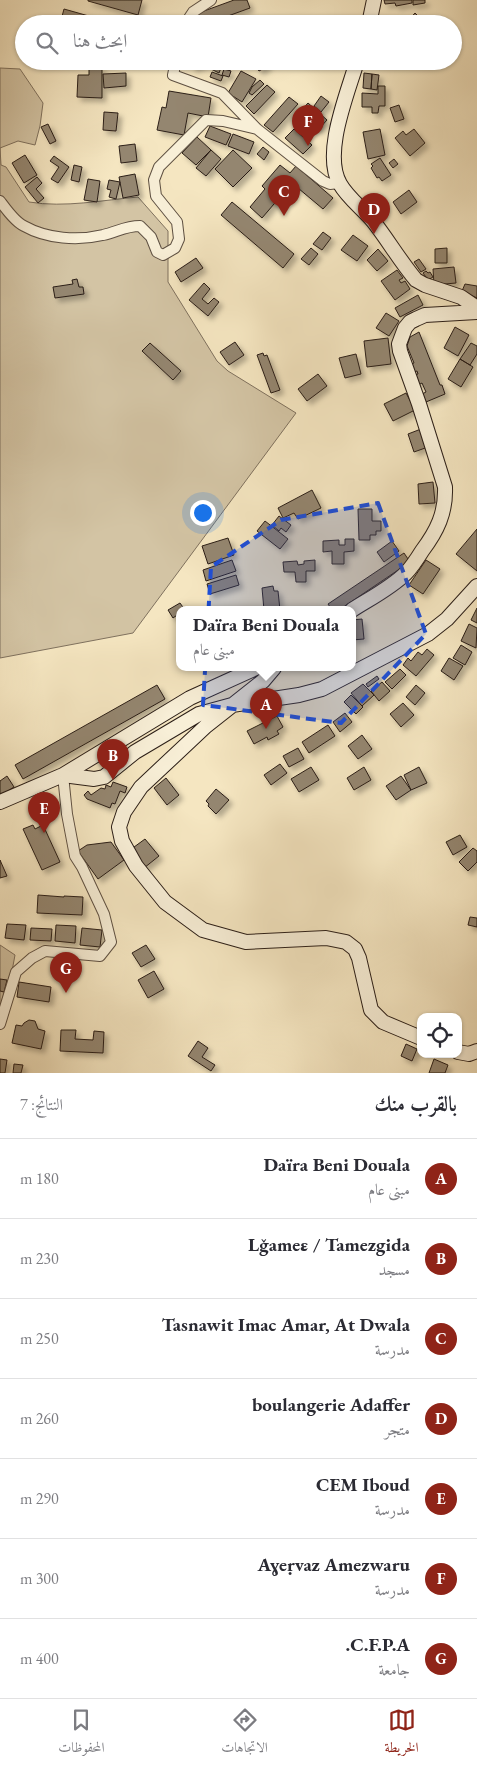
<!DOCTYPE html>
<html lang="ar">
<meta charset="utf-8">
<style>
:root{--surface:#fff;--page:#f2f2f3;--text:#2b2b33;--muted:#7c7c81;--line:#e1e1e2;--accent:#8f2418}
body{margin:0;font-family:"EB Garamond",Amiri,serif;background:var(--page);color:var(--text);direction:rtl}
.controls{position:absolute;right:15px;bottom:15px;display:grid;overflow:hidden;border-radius:10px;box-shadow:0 1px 4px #0004}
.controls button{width:45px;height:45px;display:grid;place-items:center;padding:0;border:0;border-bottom:1px solid var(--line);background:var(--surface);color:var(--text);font:25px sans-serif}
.you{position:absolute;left:202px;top:512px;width:18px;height:18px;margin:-12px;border:4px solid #fff;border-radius:50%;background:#1a73e8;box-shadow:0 0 0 8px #1a73e833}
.badge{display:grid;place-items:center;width:32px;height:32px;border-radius:50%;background:var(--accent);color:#fff;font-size:16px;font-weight:700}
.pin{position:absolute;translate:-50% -41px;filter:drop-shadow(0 1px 2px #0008)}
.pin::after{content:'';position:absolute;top:26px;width:18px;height:15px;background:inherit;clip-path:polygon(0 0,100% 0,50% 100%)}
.popup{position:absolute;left:176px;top:606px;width:180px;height:65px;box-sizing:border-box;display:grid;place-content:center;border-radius:10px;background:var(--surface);filter:drop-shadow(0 1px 4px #0005);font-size:16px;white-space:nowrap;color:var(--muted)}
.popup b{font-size:19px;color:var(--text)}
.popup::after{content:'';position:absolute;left:50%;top:100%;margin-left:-10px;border:10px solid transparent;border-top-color:var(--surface)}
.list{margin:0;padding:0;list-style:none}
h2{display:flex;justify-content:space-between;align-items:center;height:65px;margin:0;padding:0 20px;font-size:21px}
h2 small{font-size:16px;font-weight:400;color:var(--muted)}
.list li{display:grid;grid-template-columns:32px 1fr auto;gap:15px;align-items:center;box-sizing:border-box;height:80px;padding:0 20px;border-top:1px solid var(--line)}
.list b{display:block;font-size:19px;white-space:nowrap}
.list p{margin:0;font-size:16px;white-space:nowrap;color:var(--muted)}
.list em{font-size:16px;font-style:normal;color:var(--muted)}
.icon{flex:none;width:28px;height:28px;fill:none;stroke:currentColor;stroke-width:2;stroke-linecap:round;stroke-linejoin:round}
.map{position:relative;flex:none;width:477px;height:1073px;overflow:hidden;direction:ltr}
.search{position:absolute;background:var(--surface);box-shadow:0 1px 4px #0004;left:15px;right:15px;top:15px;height:55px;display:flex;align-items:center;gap:12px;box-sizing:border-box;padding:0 18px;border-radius:28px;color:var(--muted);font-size:19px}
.sheet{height:625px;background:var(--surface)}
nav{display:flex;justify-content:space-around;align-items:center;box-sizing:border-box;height:70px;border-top:1px solid var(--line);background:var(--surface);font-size:14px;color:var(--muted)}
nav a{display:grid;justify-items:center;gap:2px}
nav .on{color:var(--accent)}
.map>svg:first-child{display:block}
.green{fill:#d3c4a4;stroke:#7f715e}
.building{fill:#94866f;stroke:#2b1e17;filter:url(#shadow)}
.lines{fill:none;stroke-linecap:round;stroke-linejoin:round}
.street-casing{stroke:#5e5042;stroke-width:12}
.secondary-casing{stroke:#2b1e17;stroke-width:16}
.street{stroke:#f8efd7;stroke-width:10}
.secondary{stroke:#f8efd7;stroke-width:14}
.marked{fill:#1d4ed8;fill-opacity:0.2;stroke:#1d4ed8;stroke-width:4;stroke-dasharray:10 6;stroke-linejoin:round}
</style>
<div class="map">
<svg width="477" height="1073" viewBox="0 0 477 1073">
<defs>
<filter id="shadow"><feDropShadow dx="4" dy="4" stdDeviation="2.5" flood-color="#0004"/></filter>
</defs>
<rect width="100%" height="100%" fill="#f5e6c1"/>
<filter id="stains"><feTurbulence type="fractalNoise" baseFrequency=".004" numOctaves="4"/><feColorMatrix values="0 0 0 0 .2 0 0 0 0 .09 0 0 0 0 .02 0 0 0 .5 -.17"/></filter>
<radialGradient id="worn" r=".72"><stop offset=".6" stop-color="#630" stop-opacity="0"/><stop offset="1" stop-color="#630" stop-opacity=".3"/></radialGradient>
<path class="green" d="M0,68L20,69L43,103L40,126L35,145L18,141L0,148L1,165L6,167L29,202C65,208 103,200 138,197L168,231V282L217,361L228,371L296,413L133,633L0,658Z
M0,945L15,955L7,998L0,1016Z"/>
<path class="building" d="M88,0H142L138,15L88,1Z
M234,0H247L250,8L206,24H196L193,15Z
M384,0H412V3L396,6L395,3L385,4Z
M413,0H425V3L413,5Z
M64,9L117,24H60Z
M415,13L424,22L422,24H405Z
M384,17L396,21L395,24H382Z
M196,61H211L193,68L191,63Z
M261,61H265L268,66L259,71L255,65Z
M213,64L221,68L219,73L211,69Z
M89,68H102V98L77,97L78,75H89Z
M224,69L231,71L229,77L222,75Z
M241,71L256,79L242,102L228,93Z
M212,72L223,76L221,81L210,77Z
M126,73V86L104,88L103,74Z
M364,73L372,74L371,89L363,88Z
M372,74L379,75L377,90L371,89Z
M260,80L264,84L252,95L249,93L252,87Z
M267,85L275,92L254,114L246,106Z
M378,86H385V106H379L378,113H372V107H362V93L378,94Z
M169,91L211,98L208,117L188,113L184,135L157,130L162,107L166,108Z
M321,96L329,102L321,112L314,106Z
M289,97L298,104L273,132L264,125Z
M308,103L327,120L318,130L299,113Z
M399,105L404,119L395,122L390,108Z
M104,112L118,113L116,131L103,130Z
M48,124L56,141L50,144L41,127Z
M210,126L231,134L226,145L205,137Z
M294,129L312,145L303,154L285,138Z
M380,129L385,155L368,159L363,132Z
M414,129L425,143L410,156L395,138L403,131L406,135Z
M233,134L254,142L249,154L228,146Z
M197,137L211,150L196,165L182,153Z
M135,144L137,161L121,163L119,146Z
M263,147L269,152L264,160L257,154Z
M211,150L221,159L206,176L196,168Z
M233,150L252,168L233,187L215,169Z
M25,155L37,175L24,183L12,163Z
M54,156L69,167L58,183L51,179L59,167L50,161Z
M380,158L391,175L382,181L379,177L377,178L371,168L373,166L371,164Z
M394,159L398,164L393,168L389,163Z
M74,165L82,167L79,182L71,180Z
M280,165L290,173L296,166L333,198L323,209L292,183L262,218L250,207L265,189L262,186Z
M135,174L139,195L123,198L119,177Z
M37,177L42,183L36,189L44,198L38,203L25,187Z
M88,179L100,181L97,202L84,200Z
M109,180L120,182L116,199L109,197L111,190L107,189Z
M409,190L417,202L401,214L393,202Z
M232,202L294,254L283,268L221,215Z
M323,232L331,238L322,250L313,244Z
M353,235L368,246L357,261L341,250Z
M311,248L318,254L309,265L301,259Z
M447,248V263H435V249Z
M378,249L388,261L377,271L367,260Z
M196,258L203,268L181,282L175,272Z
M419,259L426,269L421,272L414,262Z
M454,267L456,283L434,285L433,269Z
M397,270L403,278L399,280L401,283L405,281L410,289L395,300L381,281Z
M426,271L428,273L430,272L433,277L428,280L423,273Z
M77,279L79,287H83L84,294L55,298L53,287L73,284L72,280Z
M204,283L210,289L202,299L208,304L214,298L219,302L208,316L189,300Z
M465,284L477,286V298L462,291Z
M418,295L423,305L400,317L395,308Z
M386,313L399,321L389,336L376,328Z
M455,327L469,335L458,356L444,348Z
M419,332L440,385H442L445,394L426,402L422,394L426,392L422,383L418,385L414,375L418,374L417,371L414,372L411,364L414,363L407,346L410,337Z
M388,338L391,364L367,367L364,341Z
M235,342L244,355L229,365L220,352Z
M150,343L181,371L173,380L142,351Z
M471,343L477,346V354L470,365L460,359Z
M263,353L264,356L267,355L280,390L271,393L257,355Z
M356,354L361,374L345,378L339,358Z
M460,359L473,367L461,387L448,379Z
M318,374L327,386L307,401L298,389Z
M406,393L415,410L393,421L384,404Z
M421,429L428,447L414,452L408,434Z
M433,482L435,503L419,504L418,484Z
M312,490L321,508L298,519L294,513L283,518L278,508Z
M358,509H372V521H381V531H376V535H370V540H359Z
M279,516L291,525L286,532L281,528L279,531L272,525Z
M265,521L288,539L280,549L257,531Z
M477,529V571L456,554Z
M228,538L234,555L208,564L202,546Z
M345,539H354V551L344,552V564H332V551L323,552V541L339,540V545H345Z
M392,541L399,551L384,562L377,552Z
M404,553L410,562L339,610H332L328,604Z
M232,560L236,571L206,581L203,570Z
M315,560V571H306V582H296L295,572H284L283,562L297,561L298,565L304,564V561Z
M426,560L440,569L423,594L409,585Z
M236,575L239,585L210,594L207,584Z
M273,586L274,591H278L280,610H264L262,588Z
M180,603L185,610H180V613L173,618L168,610Z
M477,608V623L471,620Z
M362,619L364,639L352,640V620Z
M469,624L477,628L476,648L461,641Z
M461,645L472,652L465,665L453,658Z
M427,649L434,655L416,676L403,665L408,658L411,661L418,652L422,655Z
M449,658L463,666L454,680L441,671Z
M400,669L406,675L392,689L385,682Z
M377,676L379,679L368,687L366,684Z
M382,682L390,691L379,701L371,691Z
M363,684L374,695L362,706L351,693Z
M157,685L165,699L23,779L15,765Z
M416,685L425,693L415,705L406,697Z
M351,695L363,707L356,714L344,702Z
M403,703L414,715L401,727L390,714Z
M345,713L352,722L340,732L333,722Z
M277,716L283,727L277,731L279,734L268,740L267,737L254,744L247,731Z
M328,725L335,736L309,753L302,742Z
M362,735L372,749L358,759L348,746Z
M298,748L304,759L289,767L283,756Z
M280,764L287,773L271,785L264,775Z
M311,767L319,780L299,792L291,779Z
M364,767L371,780L354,790L347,778Z
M419,767L427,783L411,790L404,775Z
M7,776L14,787L0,796V781Z
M401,776L411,790L396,800L386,786Z
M166,778L179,795L167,805L154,788Z
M113,782L127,787L125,793L120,791L115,804L112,803L110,808L87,799L84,795L88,791L91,795L101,788L105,789L106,785L111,787Z
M216,789L229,800L216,814L208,806L209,804L206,801Z
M33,825L35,829L43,825L60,862L42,870L23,829Z
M460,835L467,847L453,855L446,842Z
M145,839L159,856L144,868L130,850Z
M111,842L124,860L98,879L78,851L87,845Z
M473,848L477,851V862L468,871L459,862Z
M0,860L7,876L0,878Z
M38,895L64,897V896L83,897L82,915L37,913Z
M470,917L477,918V927L468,925Z
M7,924L26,925L24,940L5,938Z
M56,925L76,926L75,943L55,941Z
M31,928L52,929L51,941L30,940Z
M82,928L102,930L100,947L80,945Z
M146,945L155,959L141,967L132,953Z
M154,971L164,989L148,998L138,980Z
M0,979L7,980L4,992L0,991Z
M19,982L51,987L49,1002L17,997Z
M29,1020L35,1021L38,1029L45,1031L41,1049L12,1043L16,1025L22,1026L24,1023Z
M61,1030H76L75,1039L93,1040L94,1031L104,1032L103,1053L60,1051Z
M198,1041L208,1048L202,1057L215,1065L211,1071L188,1056Z
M406,1044L417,1049L412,1061L401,1056Z
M0,1059L7,1060L5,1073H0Z
M434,1059L448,1065L445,1073H429Z
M14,1064L23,1065L21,1073H13Z"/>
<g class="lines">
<defs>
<path id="street" d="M185,24L193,12L211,0
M176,61L173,75L222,93L257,129L323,181L330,184L339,183
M0,201C6,209 15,222 24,226C47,239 78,241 103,235C117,232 125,226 140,226L151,237L157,252L163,255L175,248L179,239L177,222L156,196L154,180L159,167L206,120L223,121L257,129
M0,1024L16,972L32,958L45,951L100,956L111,942L104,914L82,867L75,856L67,814L63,775"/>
<path id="secondary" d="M369,24L374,0
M357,61C348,93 322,153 340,184C348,198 362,208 373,221C388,240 400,261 416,280L425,285L461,297L477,308
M352,610C369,599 391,588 406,573C412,567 417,559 422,551C437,531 446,513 445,487L419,404L400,351L399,344L405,328L410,322L416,319L425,315L477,312
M274,668L263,681L206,726L141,787L124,812L119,827L122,841L136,866L165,902L203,930L246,942L326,938L346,942L355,949L359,958L371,1010L383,1022L421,1038
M63,775L94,779L104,777L135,752L199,714L232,705L299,695L322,689L428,634L447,619L477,586
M0,802L63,775L190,698L256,668
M458,1052L469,1054L477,1051"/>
</defs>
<use href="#street" class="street-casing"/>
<use href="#secondary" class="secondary-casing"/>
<use href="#street" class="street"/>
<use href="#secondary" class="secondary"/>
</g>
<path class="marked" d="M378,503L426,634L341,723L203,705L211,567L281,520Z"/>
<rect width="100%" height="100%" filter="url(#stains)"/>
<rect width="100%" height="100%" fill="url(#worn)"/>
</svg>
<div class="controls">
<button><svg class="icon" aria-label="locate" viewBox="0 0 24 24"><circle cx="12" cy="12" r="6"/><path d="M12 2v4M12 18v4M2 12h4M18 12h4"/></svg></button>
</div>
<div class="you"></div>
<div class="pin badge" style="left:266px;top:729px">A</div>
<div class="popup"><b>Daïra Beni Douala</b>مبنى عام</div>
<div class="pin badge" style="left:113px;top:780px">B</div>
<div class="pin badge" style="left:284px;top:216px">C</div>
<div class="pin badge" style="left:374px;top:234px">D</div>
<div class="pin badge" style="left:44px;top:833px">E</div>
<div class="pin badge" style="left:308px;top:146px">F</div>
<div class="pin badge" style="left:66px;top:993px">G</div>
<div class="search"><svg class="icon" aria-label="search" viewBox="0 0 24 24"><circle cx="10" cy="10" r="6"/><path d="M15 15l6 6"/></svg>ابحث هنا</div>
</div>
<section class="sheet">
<h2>بالقرب منك<small>النتائج: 7</small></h2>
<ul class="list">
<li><span class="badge">A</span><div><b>Daïra Beni Douala</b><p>مبنى عام</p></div><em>180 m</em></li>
<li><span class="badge">B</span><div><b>Lǧameɛ / Tamezgida</b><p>مسجد</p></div><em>230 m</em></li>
<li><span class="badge">C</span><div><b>Tasnawit Imac Amar, At Dwala</b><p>مدرسة</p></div><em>250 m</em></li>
<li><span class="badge">D</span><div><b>boulangerie Adaffer</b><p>متجر</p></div><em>260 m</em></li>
<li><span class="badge">E</span><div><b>CEM Iboud</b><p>مدرسة</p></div><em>290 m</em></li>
<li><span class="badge">F</span><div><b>Aɣeṛvaz Amezwaru</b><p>مدرسة</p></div><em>300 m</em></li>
<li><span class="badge">G</span><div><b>C.F.P.A.</b><p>جامعة</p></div><em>400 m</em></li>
</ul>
</section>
<nav>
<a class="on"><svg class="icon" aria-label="map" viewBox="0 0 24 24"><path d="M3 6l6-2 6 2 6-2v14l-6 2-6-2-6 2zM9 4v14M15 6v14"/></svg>الخريطة</a>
<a><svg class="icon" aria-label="directions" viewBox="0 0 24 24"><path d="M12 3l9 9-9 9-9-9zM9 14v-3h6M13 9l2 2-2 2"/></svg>الاتجاهات</a>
<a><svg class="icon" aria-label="saved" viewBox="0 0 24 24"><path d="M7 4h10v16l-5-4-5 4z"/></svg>المحفوظات</a>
</nav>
